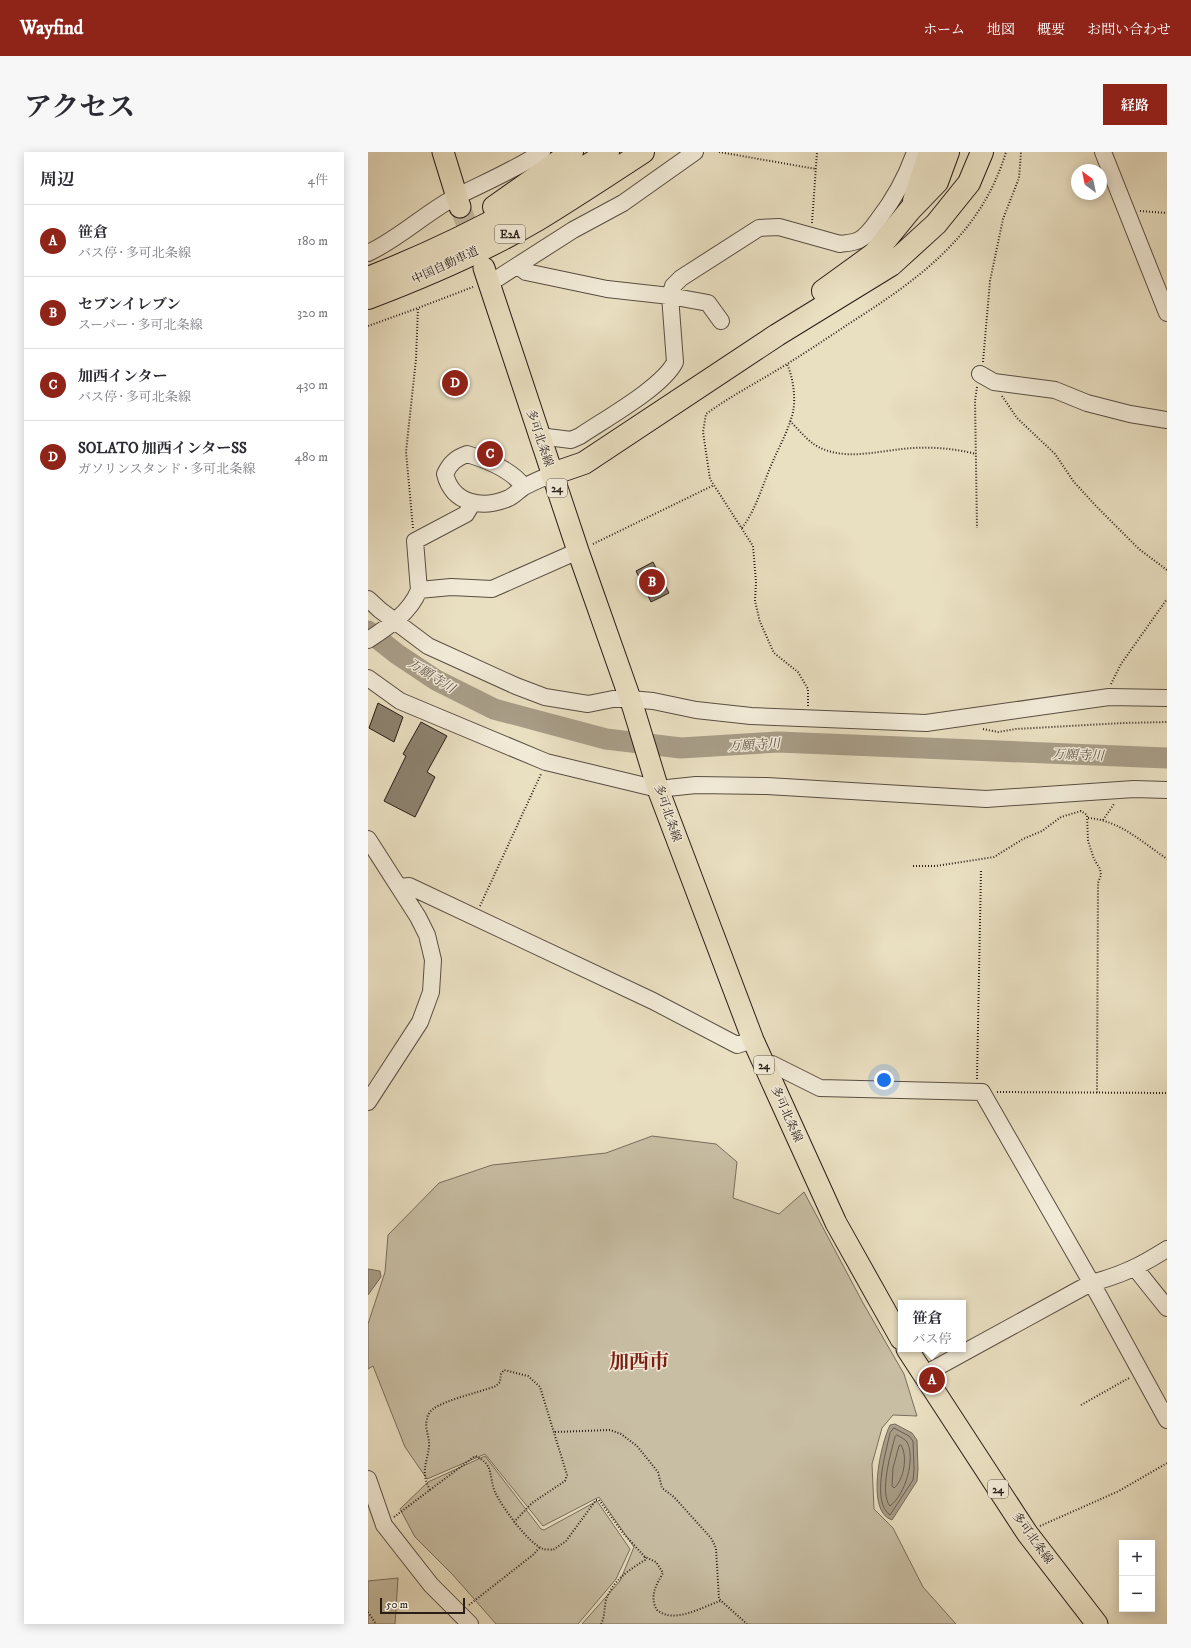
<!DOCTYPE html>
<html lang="ja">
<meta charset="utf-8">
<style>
:root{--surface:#fff;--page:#f7f7f7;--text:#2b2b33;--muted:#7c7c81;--line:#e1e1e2;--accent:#8f2418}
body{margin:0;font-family:"IM FELL DW Pica","Noto Serif JP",serif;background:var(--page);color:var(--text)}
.controls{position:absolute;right:12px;bottom:12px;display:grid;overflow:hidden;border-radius:0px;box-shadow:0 2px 10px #0003}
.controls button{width:36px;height:36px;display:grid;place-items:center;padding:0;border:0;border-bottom:1px solid var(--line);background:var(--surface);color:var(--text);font:20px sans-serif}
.compass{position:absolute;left:703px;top:12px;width:36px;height:36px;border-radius:50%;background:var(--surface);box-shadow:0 2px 10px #0003;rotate:327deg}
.scale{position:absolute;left:12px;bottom:10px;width:85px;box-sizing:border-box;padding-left:4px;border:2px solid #291d17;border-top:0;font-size:11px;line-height:14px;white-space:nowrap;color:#291d17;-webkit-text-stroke:3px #f1ead7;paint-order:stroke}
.you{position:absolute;left:516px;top:928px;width:14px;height:14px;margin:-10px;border:3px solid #fff;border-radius:50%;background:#1a73e8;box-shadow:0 0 0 6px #1a73e833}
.badge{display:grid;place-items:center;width:26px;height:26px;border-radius:50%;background:var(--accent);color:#fff;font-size:13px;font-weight:700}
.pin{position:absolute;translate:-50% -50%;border:2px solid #fff;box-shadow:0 1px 4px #0006}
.popup{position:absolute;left:530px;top:1148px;width:68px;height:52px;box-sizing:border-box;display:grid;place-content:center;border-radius:0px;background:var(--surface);filter:drop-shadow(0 1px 3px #0005);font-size:13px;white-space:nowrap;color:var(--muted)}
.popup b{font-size:15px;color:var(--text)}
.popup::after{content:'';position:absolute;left:50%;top:100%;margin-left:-8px;border:8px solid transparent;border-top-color:var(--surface)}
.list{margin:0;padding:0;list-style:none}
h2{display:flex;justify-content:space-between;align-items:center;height:52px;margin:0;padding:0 16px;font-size:17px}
h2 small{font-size:13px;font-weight:400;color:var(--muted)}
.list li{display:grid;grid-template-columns:26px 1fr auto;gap:12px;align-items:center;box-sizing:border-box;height:72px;padding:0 16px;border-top:1px solid var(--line)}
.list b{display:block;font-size:15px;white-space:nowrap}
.list p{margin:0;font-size:13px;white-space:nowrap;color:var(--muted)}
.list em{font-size:13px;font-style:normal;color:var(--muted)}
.map{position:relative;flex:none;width:799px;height:1472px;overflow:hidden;border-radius:0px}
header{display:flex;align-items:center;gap:24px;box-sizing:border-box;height:56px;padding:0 20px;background:var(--accent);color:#fff}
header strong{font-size:19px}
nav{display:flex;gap:22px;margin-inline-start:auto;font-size:14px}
.intro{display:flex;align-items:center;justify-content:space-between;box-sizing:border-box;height:96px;padding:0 24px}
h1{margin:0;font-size:28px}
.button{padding:10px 18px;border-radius:0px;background:var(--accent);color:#fff;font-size:14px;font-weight:700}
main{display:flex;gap:24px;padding:0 24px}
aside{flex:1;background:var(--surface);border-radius:0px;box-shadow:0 2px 10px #0003}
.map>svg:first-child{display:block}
.green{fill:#c8bea4;stroke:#786e5e}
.water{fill:#a89d87;stroke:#756a5a}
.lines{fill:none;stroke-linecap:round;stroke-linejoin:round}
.shore{stroke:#685d4f;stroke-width:1}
.river{stroke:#a89d87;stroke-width:21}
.building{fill:#8d826f;stroke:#291d17}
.major-tunnel{stroke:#c3b89f;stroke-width:21;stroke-dasharray:21 10;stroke-linecap:butt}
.minor-casing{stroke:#594e42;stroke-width:18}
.major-casing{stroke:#291d17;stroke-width:23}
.highway-casing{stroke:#291d17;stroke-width:24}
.path{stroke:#291d17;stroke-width:2;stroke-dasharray:1 2;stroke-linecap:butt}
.minor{stroke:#f1ead7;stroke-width:16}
.major{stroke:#e9dfc1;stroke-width:21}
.highway{stroke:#e9dfc1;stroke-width:22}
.labels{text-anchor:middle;stroke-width:3;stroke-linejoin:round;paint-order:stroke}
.shield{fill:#f1ead7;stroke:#655a51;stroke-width:1}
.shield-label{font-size:11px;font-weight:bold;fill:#291d17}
.street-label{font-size:12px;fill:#291d17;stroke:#f1ead7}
.water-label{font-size:13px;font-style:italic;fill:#5c5044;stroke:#f1ead7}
.town-label{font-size:20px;font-weight:bold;fill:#7a1f14;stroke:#f1ead7}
</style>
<header>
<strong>Wayfind</strong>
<nav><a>ホーム</a><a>地図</a><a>概要</a><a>お問い合わせ</a></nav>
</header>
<div class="intro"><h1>アクセス</h1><a class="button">経路</a></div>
<main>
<aside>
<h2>周辺<small>4件</small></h2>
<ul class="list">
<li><span class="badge">A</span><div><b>笹倉</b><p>バス停 · 多可北条線</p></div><em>180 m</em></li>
<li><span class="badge">B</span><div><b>セブンイレブン</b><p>スーパー · 多可北条線</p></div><em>320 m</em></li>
<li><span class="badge">C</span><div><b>加西インター</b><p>バス停 · 多可北条線</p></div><em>430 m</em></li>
<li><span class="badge">D</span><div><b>SOLATO 加西インターSS</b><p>ガソリンスタンド · 多可北条線</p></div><em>480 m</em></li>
</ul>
</aside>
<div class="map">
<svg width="799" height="1472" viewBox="0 0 799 1472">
<rect width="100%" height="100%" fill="#e9dfc1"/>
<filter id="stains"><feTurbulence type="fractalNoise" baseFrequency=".005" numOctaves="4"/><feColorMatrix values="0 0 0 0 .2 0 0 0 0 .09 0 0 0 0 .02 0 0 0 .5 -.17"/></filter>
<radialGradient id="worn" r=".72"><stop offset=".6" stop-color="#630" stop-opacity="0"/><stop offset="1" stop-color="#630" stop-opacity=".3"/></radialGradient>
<path class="green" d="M284,984L348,992L369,1010L365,1046L411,1062L436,1040L495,1151L536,1222L549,1264L525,1263L514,1276L504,1312L506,1357L525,1376L555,1435L588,1472H214L252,1429L266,1395L231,1345L175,1374L117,1302L59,1327L37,1295L5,1214L0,1217V1172L17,1120L20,1083L71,1031L124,1013L238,1001Z
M117,1304L173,1377L176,1378L229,1349L262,1397L248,1427L210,1472H128L85,1423L47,1385L32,1357L60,1330Z
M30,1426L27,1472H0V1429Z"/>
<path class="water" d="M0,1117L12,1119L13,1125L0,1143Z
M527,1272L544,1281L549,1288L550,1317L549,1329L524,1368C497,1360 513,1291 522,1273Z"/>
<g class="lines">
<path class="shore" d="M526,1276L541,1284L545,1289L546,1317L545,1328L522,1363C503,1350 518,1300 522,1281Z
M529,1283C532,1285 537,1287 539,1290C548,1307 537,1343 522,1354C511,1341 523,1300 527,1285Z
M533,1293C540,1304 536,1328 526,1336L524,1334L525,1316L531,1294Z"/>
<path class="river" d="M0,479L29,502L68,528L126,557L238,587L313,596L410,590L799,606"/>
</g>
<path class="building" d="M285,410L301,441L283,450L268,419Z
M10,551L35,565L26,590L1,576Z
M53,570L79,584L59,620L67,625L47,665L16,649L38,604L35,602Z"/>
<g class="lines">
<path class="major-tunnel" d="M92,55L108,96"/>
<defs>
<path id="minor" d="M735,0L799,161
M0,101C30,87 54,64 82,48C113,32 145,19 174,0
M150,114L158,120L239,137L302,144L340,151L353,169
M120,130L130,126L205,78L255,51L327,0
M612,222L626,230L687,238L719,251L762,262L799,268
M171,284L203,288L212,284C237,267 295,235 307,210L302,144L305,134L313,126L391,76L411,75L472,92C479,91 485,91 491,88C499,84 505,75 510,68C527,46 538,26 547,0
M156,335C144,318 119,308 99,302C88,306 82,311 77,322C85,353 115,357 141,346C147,343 151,338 156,335C165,330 175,326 184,322
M51,438L83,435L124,437L210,399
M0,447L12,458L60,494L148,534L177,545L220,552L245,547H262L285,549L328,558L383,564L558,571L741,545L799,546
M0,488C20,475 42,461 51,438L47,389L98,362L104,352
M0,526L32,549L178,610L290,637L328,633L399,634L618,647L766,637L799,638
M0,687L50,765L59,783L65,808L63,840L52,870L0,950
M31,735L41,734L285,849L369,893L385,888
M396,912H404L452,936L614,940L731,1144L799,1268
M767,1116L799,1156
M555,1223L723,1131C754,1123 772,1114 799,1097
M0,1327L16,1373L63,1433L102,1472"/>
<path id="major" d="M75,0L92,55
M116,116L210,399L265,555L290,637L385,888L468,1071L533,1187
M539,1197L659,1381L729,1472"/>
<path id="highway" d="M546,49L562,0
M126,55L204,0
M0,126C84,93 165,51 240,0
M455,139L506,102L542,58L569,30L580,0
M0,146C58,124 116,99 169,68C205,46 240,23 275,0
M184,322L216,311L409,183L523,113L568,72L601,31L614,0"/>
</defs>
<use href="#minor" class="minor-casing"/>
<use href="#major" class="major-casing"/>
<use href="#highway" class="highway-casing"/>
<path class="path" d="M351,0L448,17
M772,59L799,61
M444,71L449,0
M0,174L50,156
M615,210L622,129L635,67L651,26L653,0
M609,235L607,249L609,376
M634,244L649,266L687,302L706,330L728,354L771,397L799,418
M422,269C430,277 438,287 447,293C473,309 506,300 534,297C558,294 585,296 608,302
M45,376L38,300L48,207L50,156L105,135
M374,376C389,356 395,331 405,309C412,293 421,277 425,260C428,246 425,225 419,212
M225,392L346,333
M743,532L753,512L799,447
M440,554V537L430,520L406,501L392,470L387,449L388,430L385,394L342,327L335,280L338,262C364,243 392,229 419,212C440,199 461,185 482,171C551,127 613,83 638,0
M615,577L630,580L648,577L755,571L799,570
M720,666C751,668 774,690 799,707
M735,668L746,652
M545,714H568L626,705L655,687L674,679L693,665L713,659L719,663L720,689L726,707L732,717L733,723L730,731L729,941
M112,754L173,622
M609,927L613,718
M629,940L799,941
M713,1253L761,1226
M187,1280L242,1278L253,1282L269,1294L290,1320L294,1336L306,1345L343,1386L348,1396L351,1447L379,1472
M62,1338C52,1319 59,1313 61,1294C62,1285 56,1276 59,1267C59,1264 62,1259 65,1257C77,1248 112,1240 128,1234L132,1230L133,1222L136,1218L160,1224L172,1235L199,1323L197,1329L164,1351L146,1370
M26,1365L107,1304C127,1313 120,1323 127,1340C134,1355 160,1391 175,1397C178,1398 182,1397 185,1398L198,1389L228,1348H231L255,1381L277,1405L288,1410L295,1421C288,1433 281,1445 289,1458C306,1472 332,1456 352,1449
M672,1374L751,1339L799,1311
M101,1453L166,1402L172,1395
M0,1460L8,1472
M233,1472C237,1465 236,1456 238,1448C245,1428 261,1418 277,1408V1405"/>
<use href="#minor" class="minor"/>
<use href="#major" class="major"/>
<use href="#highway" class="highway"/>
</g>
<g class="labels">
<g class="shield">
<rect x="127" y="73" width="30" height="18" rx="3"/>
<rect x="179" y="327" width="20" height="18" rx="3"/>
<rect x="386" y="904" width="20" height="18" rx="3"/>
<rect x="620" y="1328" width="20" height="18" rx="3"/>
</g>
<g class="shield-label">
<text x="142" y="86">E2A</text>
<text x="189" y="340">24</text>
<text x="396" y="917">24</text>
<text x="630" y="1341">24</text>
</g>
<g class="street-label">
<text transform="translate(77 113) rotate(-25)" y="4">中国自動車道</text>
<text transform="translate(172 286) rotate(71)" y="4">多可北条線</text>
<text transform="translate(300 661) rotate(71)" y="4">多可北条線</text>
<text transform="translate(419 962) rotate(66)" y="4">多可北条線</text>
<text transform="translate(665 1386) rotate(54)" y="4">多可北条線</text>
</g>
<g class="water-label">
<text transform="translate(64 523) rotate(32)" y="5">万願寺川</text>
<text transform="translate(386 592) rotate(-3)" y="5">万願寺川</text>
<text transform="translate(710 602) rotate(2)" y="5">万願寺川</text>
</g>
<g class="town-label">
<text x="271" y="1216">加西市</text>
</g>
</g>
<rect width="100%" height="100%" filter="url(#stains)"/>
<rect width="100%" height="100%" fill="url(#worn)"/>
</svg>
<div class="controls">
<button>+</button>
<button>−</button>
</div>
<svg class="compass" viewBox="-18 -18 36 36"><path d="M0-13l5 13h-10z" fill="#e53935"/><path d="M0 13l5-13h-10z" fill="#7c7c81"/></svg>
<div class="scale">50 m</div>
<div class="you"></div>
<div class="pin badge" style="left:564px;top:1228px">A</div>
<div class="popup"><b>笹倉</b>バス停</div>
<div class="pin badge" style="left:284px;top:430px">B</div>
<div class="pin badge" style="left:122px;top:302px">C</div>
<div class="pin badge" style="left:87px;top:231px">D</div>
</div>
</main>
